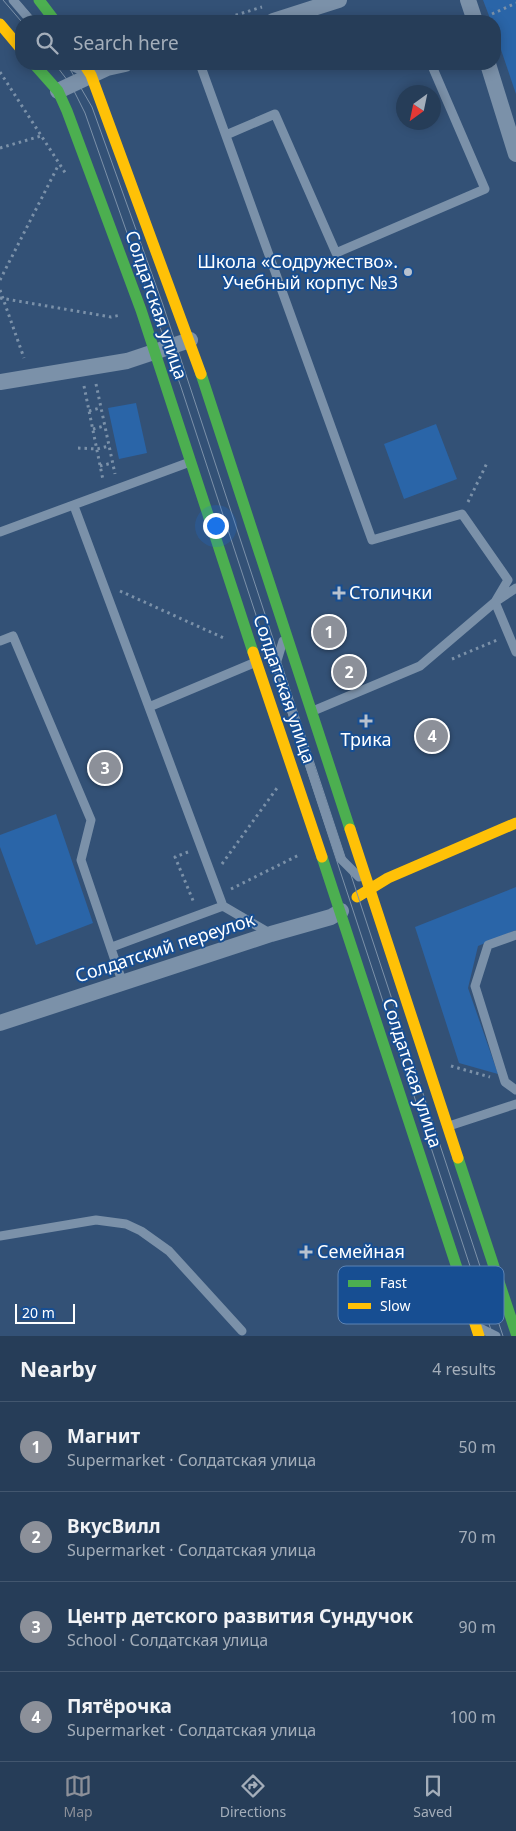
<!DOCTYPE html>
<meta charset="utf-8">
<style>
:root{--surface:#263d58;--page:#324861;--text:#f1f3f6;--muted:#a4aeba;--line:#42566e;--accent:#8c9099}
body{margin:0;font-family:"Noto Sans",sans-serif;background:var(--page);color:var(--text)}
.compass{position:absolute;left:396px;top:85px;width:45px;height:45px;border-radius:50%;background:var(--surface);box-shadow:0 2px 12px #0003;rotate:213deg}
.scale{position:absolute;left:15px;bottom:12px;width:60px;box-sizing:border-box;padding-left:5px;border:2px solid #fff;border-top:0;font-size:14px;line-height:18px;white-space:nowrap;color:#fff;-webkit-text-stroke:4px #174e92;paint-order:stroke}
.you{position:absolute;left:215px;top:525px;width:18px;height:18px;margin:-12px;border:4px solid #fff;border-radius:50%;background:#1a73e8;box-shadow:0 0 0 8px #1a73e833}
.badge{display:grid;place-items:center;width:32px;height:32px;border-radius:50%;background:var(--accent);color:#fff;font-size:16px;font-weight:700}
.pin{position:absolute;translate:-50% -50%;border:2px solid #fff;box-shadow:0 1px 5px #0006}
.list{margin:0;padding:0;list-style:none}
h2{display:flex;justify-content:space-between;align-items:center;height:65px;margin:0;padding:0 20px;font-size:21px}
h2 small{font-size:16px;font-weight:400;color:var(--muted)}
.list li{display:grid;grid-template-columns:32px 1fr auto;gap:15px;align-items:center;box-sizing:border-box;height:90px;padding:0 20px;border-top:1px solid var(--line)}
.list b{display:block;font-size:19px;white-space:nowrap}
.list p{margin:0;font-size:16px;white-space:nowrap;color:var(--muted)}
.list em{font-size:16px;font-style:normal;color:var(--muted)}
.icon{flex:none;width:28px;height:28px;fill:none;stroke:currentColor;stroke-width:2;stroke-linecap:round;stroke-linejoin:round}
.map{position:relative;flex:none;width:516px;height:1336px;overflow:hidden}
.search{position:absolute;background:var(--surface);box-shadow:0 2px 12px #0003;left:15px;right:15px;top:15px;height:55px;display:flex;align-items:center;gap:12px;box-sizing:border-box;padding:0 18px;border-radius:20px;color:var(--muted);font-size:19px}
.sheet{height:425px;background:var(--surface)}
nav{display:flex;justify-content:space-around;align-items:center;box-sizing:border-box;height:70px;border-top:1px solid var(--line);background:var(--surface);font-size:14px;color:var(--muted)}
nav a{display:grid;justify-items:center;gap:2px}
nav .on{color:var(--accent)}
.map>svg:first-child{display:block}
.green{fill:#2a65a8}
.lines{fill:none;stroke-linecap:round;stroke-linejoin:round}
.path{stroke:#7b91a9;stroke-width:3;stroke-dasharray:2.5 4;stroke-linecap:butt}
.lane{stroke:#7b91a9;stroke-width:9}
.street{stroke:#7b91a9;stroke-width:16}
.fast{stroke:#4caf50;stroke-width:11}
.slow{stroke:#ffc107;stroke-width:11}
.tram{stroke:#7c91a9;stroke-width:1}
.poi-dot{fill:#b8c2cf;stroke:#174e92;stroke-width:2}
.labels{text-anchor:middle;stroke-width:4;stroke-linejoin:round;paint-order:stroke}
.poi-label{font-size:18px;fill:#fff;stroke:#174e92;text-anchor:start}
.street-label{font-size:18px;fill:#fff;stroke:#174e92}
.key{fill:#174e92;stroke:#5d83b3;stroke-width:1}
.key-label{font-size:14px;fill:#fff}
</style>
<div class="map">
<svg width="516" height="1336" viewBox="0 0 516 1336">
<rect width="100%" height="100%" fill="#335176"/>
<path class="green" d="M483,0H516V94L495,32V21H491Z
M136,403L147,453L119,459L108,408Z
M436,424L457,479L404,499L384,444Z
M56,814L93,923L36,945L0,847V835Z
M516,887V930L478,946L468,988L498,1074L459,1063L415,927Z"/>
<g class="lines">
<path class="path" d="M492,14L516,3
M217,21L262,7
M0,72L66,174
M0,148L41,136
M0,280L59,164
M0,290L24,358
M0,298L111,317L121,315
M96,384L115,474
M84,386L103,480
M89,411L100,408
M93,429L104,426
M78,448L97,449L109,446
M100,466L112,463
M468,502L487,463
M120,591L226,639
M452,659L497,640
M188,852L175,857L194,903
M222,864L277,788
M231,889L299,855
M451,1066L490,1077"/>
<path class="lane" d="M13,0L31,21
M67,64L82,71
M200,64L372,540L462,514L508,580L495,602L516,652
M226,135L275,114L336,253L485,189L432,66L437,64
M74,506L223,906L271,934
M0,532L190,462
M0,641L13,636L91,820L81,860L123,984
M283,641L276,664L341,859L359,877
M149,707L256,662
M313,711L420,666L495,602L516,588
M516,935L488,945L475,986L505,1082L516,1090
M112,947L223,906
M449,1126L516,1104
M0,1236L96,1220L126,1224L141,1231L169,1251L242,1331
M480,1328L496,1336"/>
<path class="street" d="M468,0L475,21
M273,21L339,0
M488,64L516,154
M58,91L107,68L125,64
M0,382L127,361L190,340
M0,1023L271,934L331,917L341,911"/>
<path class="fast" d="M39,0L55,21
M34,64L58,91L67,111L141,310L253,652
M201,374L350,829
M322,857L459,1274
M458,1158L516,1333"/>
<path class="slow" d="M0,24L21,49
M84,64L91,75L201,374
M253,652L322,857
M350,829L458,1158
M357,897L388,878L516,823
M459,1274L479,1336"/>
<path class="tram" d="M3,0L21,21
M18,0L36,21
M55,64L71,85L85,113L181,387L493,1336
M67,64L92,107L163,305L503,1336"/>
</g>
<g class="poi-dot">
<circle cx="408" cy="272" r="5"/>
<path d="M336.5 585.5h5v5h5v5h-5v5h-5v-5h-5v-5h5z"/>
<path d="M363.5 713.5h5v5h5v5h-5v5h-5v-5h-5v-5h5z"/>
<path d="M303.5 1244.5h5v5h5v5h-5v5h-5v-5h-5v-5h5z"/>
</g>
<g class="labels">
<g class="poi-label">
<text x="398" y="268" text-anchor="end">Школа «Содружество».<tspan x="398" dy="21">Учебный корпус №3</tspan></text>
<text x="349" y="599">Столички</text>
<text x="366" y="746" text-anchor="middle">Трика</text>
<text x="317" y="1258">Семейная</text>
</g>
<g class="street-label">
<text transform="translate(156 305) rotate(71)" y="6">Солдатская улица</text>
<text transform="translate(284 689) rotate(71)" y="6">Солдатская улица</text>
<text transform="translate(165 948) rotate(-18)" y="6">Солдатский переулок</text>
<text transform="translate(412 1073) rotate(72)" y="6">Солдатская улица</text>
</g>
</g>
<rect x="338" y="1266" width="166" height="58" rx="8" class="key"/>
<rect x="348" y="1280" width="23" height="7" fill="#4caf50"/>
<rect x="348" y="1303" width="23" height="6" fill="#ffc107"/>
<g class="key-label">
<text x="380" y="1288">Fast</text>
<text x="380" y="1311">Slow</text>
</g>
</svg>
<svg class="compass" viewBox="-18 -18 36 36"><path d="M0-13l5 13h-10z" fill="#e53935"/><path d="M0 13l5-13h-10z" fill="#a4aeba"/></svg>
<div class="scale">20 m</div>
<div class="you"></div>
<div class="pin badge" style="left:329px;top:632px">1</div>
<div class="pin badge" style="left:349px;top:672px">2</div>
<div class="pin badge" style="left:105px;top:768px">3</div>
<div class="pin badge" style="left:432px;top:736px">4</div>
<div class="search"><svg class="icon" aria-label="search" viewBox="0 0 24 24"><circle cx="10" cy="10" r="6"/><path d="M15 15l6 6"/></svg>Search here</div>
</div>
<section class="sheet">
<h2>Nearby<small>4 results</small></h2>
<ul class="list">
<li><span class="badge">1</span><div><b>Магнит</b><p>Supermarket · Солдатская улица</p></div><em>50 m</em></li>
<li><span class="badge">2</span><div><b>ВкусВилл</b><p>Supermarket · Солдатская улица</p></div><em>70 m</em></li>
<li><span class="badge">3</span><div><b>Центр детского развития Сундучок</b><p>School · Солдатская улица</p></div><em>90 m</em></li>
<li><span class="badge">4</span><div><b>Пятёрочка</b><p>Supermarket · Солдатская улица</p></div><em>100 m</em></li>
</ul>
</section>
<nav>
<a class="on"><svg class="icon" aria-label="map" viewBox="0 0 24 24"><path d="M3 6l6-2 6 2 6-2v14l-6 2-6-2-6 2zM9 4v14M15 6v14"/></svg>Map</a>
<a><svg class="icon" aria-label="directions" viewBox="0 0 24 24"><path d="M12 3l9 9-9 9-9-9zM9 14v-3h6M13 9l2 2-2 2"/></svg>Directions</a>
<a><svg class="icon" aria-label="saved" viewBox="0 0 24 24"><path d="M7 4h10v16l-5-4-5 4z"/></svg>Saved</a>
</nav>
